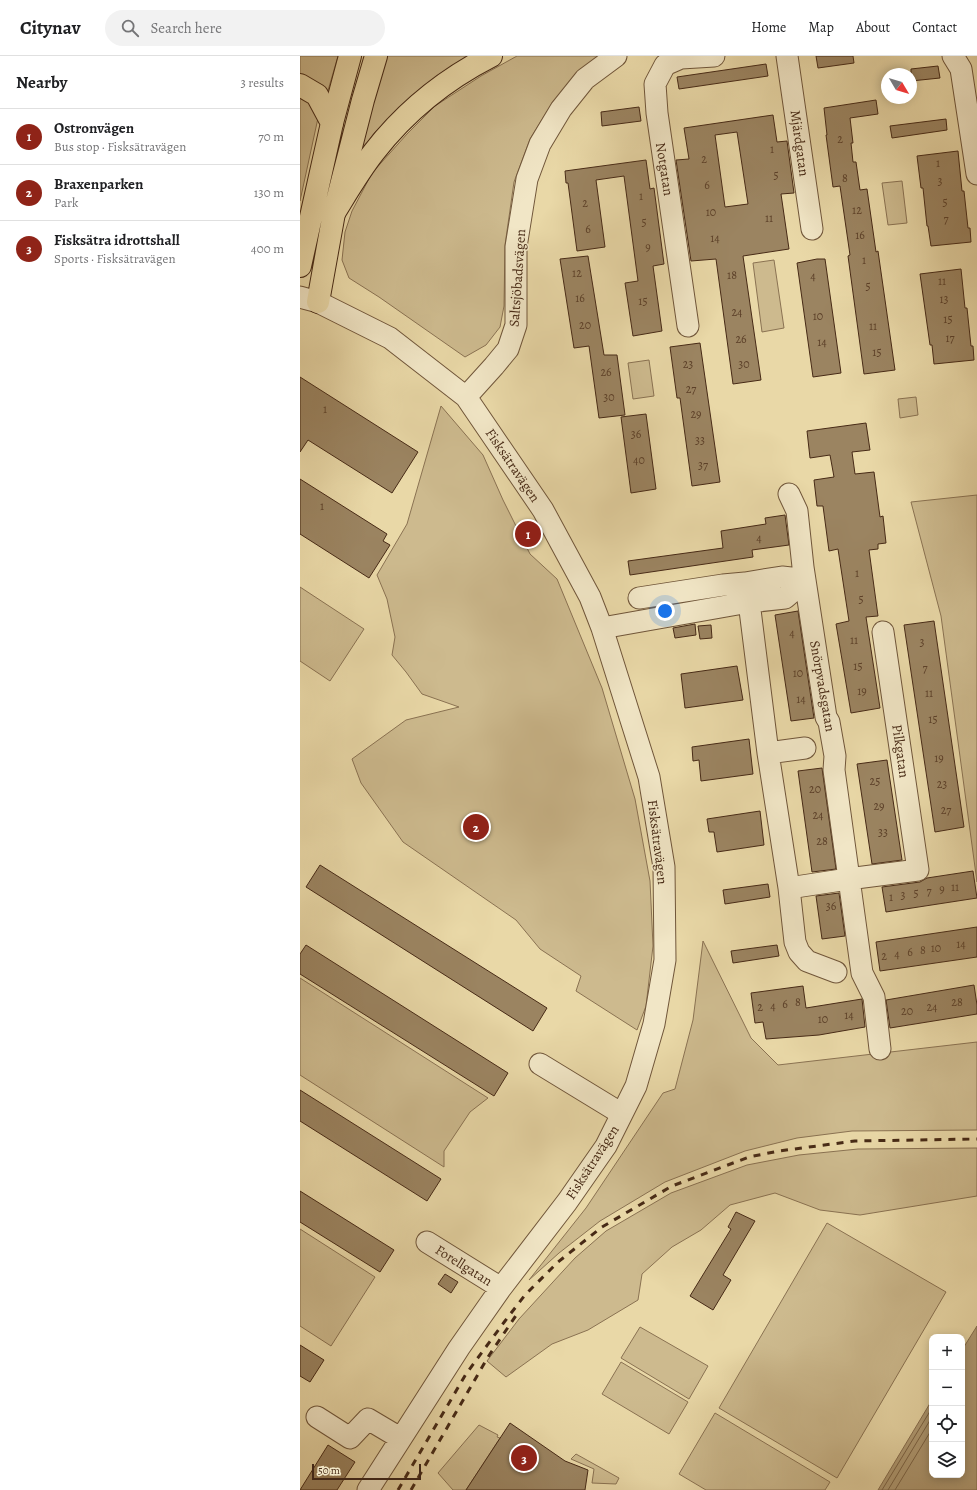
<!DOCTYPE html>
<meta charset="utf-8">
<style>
:root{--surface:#fff;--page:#f2f2f2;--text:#202124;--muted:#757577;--line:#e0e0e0;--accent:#8f2418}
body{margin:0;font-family:Alegreya,serif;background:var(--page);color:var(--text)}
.controls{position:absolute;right:12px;bottom:12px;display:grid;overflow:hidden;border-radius:8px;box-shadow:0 2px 10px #0003}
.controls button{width:36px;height:36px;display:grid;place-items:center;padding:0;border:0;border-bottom:1px solid var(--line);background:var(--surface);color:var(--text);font:20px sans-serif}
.compass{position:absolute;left:581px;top:12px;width:36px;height:36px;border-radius:50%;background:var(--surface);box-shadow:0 2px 10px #0003;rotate:128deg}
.scale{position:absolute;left:12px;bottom:10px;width:109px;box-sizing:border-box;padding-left:4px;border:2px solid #472a16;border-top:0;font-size:11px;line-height:14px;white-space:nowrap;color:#472a16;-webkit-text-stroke:3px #f1e6c6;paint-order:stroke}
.you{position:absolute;left:365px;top:555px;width:14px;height:14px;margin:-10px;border:3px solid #fff;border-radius:50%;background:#1a73e8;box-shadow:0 0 0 6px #1a73e833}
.badge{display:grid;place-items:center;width:26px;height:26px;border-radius:50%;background:var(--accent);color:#fff;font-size:13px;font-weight:700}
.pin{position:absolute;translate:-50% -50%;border:2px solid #fff;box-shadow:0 1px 4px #0006}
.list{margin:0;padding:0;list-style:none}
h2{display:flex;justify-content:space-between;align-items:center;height:52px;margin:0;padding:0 16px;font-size:17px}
h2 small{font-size:13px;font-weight:400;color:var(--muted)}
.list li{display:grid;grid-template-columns:26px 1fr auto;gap:12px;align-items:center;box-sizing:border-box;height:56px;padding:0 16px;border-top:1px solid var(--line)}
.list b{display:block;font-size:15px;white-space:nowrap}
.list p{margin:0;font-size:13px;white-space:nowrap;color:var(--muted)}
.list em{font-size:13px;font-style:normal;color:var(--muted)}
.icon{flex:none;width:22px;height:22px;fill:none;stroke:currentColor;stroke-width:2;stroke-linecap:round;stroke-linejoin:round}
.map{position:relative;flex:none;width:677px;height:1434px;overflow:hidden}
header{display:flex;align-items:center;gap:24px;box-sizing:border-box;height:56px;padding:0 20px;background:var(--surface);border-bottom:1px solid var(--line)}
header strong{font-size:19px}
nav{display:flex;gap:22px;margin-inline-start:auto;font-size:14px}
.search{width:280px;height:36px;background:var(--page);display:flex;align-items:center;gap:10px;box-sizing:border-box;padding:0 14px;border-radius:22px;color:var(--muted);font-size:15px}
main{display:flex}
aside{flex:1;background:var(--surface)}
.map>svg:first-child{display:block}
.green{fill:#cdba8e;stroke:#8a7252}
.water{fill:#b29d76;stroke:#876f50}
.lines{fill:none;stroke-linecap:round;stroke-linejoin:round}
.shore{stroke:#7c6446;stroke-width:1}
.building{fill:#9b8461;stroke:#472a16;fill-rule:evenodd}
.minor-casing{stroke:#70563a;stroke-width:23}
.major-casing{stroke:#472a16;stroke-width:24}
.highway-casing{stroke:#472a16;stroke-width:24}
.minor{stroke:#f1e6c6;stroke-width:21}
.major{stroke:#e9d8a7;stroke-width:22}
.highway{stroke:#e9d8a7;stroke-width:22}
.rail{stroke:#472a16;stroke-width:3;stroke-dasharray:7 7;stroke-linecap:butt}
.labels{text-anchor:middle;stroke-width:3;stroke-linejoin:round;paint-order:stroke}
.number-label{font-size:12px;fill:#5c4029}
.street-label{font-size:14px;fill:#472a16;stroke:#f1e6c6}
</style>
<header>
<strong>Citynav</strong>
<div class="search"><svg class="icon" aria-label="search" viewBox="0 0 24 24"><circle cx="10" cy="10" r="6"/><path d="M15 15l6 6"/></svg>Search here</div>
<nav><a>Home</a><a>Map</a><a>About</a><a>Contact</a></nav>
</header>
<main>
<aside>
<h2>Nearby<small>3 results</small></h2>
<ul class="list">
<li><span class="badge">1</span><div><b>Ostronvägen</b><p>Bus stop · Fisksätravägen</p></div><em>70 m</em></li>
<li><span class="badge">2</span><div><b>Braxenparken</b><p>Park</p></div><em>130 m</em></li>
<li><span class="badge">3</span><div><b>Fisksätra idrottshall</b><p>Sports · Fisksätravägen</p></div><em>400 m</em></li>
</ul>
</aside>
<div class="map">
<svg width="677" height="1434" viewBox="0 0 677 1434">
<rect width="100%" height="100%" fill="#e9d8a7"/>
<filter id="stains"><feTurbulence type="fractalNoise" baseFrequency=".005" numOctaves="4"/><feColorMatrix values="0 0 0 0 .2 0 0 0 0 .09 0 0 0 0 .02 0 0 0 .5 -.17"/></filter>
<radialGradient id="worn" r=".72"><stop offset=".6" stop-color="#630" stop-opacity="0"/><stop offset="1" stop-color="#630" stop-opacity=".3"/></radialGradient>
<path class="green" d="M0,0H38L27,38L0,23Z
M85,0H175L98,53L74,77L53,108Z
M217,0H297L254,44L230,83L214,126L205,189L204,250L200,271L186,289L165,301L79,241L49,222L42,204L45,176L52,155L72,117L107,78L135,50L181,20Z
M0,38L10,47L18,62L0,145Z
M602,125L607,167L588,169L582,127Z
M474,204L484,272L462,276L453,207Z
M349,304L354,340L333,343L328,307Z
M616,341L618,359L600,362L598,343Z
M141,350L183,399L203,444L230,498L257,523L302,632L335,743L350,825L353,890L346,950L337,974L276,935L281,920L240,893L216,864L103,786L61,727L52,703L106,664L159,651L122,638L106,616L92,599L95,581L87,543L77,519L107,468Z
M677,439V826L641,560L611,446Z
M0,531L64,573L30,625L0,605Z
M403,885L451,982L478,1009L677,986V1074L552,1075L497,1082L445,1095L365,1126L300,1165L259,1197L229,1224L286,1152L363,1037L375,1033L393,964Z
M0,922L188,1042L170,1056L144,1095V1111L0,1019Z
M677,1092V1140L560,1159L520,1154L475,1137L430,1149L401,1174L372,1191L342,1218L338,1244L288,1274L252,1288L206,1321L187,1305L219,1263L275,1202L306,1175L371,1137L447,1109L499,1099L558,1093Z
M527,1167L646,1236L537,1422L419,1352Z
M0,1173L75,1221L31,1290L0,1270Z
M340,1271L408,1310L389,1343L321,1302Z
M321,1306L388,1346L369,1378L302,1338Z
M415,1357L530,1426L525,1434H406L379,1418Z
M179,1369L198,1379L197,1381L200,1382L166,1434H153L138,1417Z
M276,1398L319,1422L316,1428L292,1427L294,1413L271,1403Z"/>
<path class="water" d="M677,1270V1434H578L632,1344V1419H662V1294Z"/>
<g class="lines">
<path class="shore" d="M582,1434L632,1352
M588,1434L632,1361
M595,1434L632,1373"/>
</g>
<path class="building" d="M516,0H553L554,7L518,12Z
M466,8L468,20L379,33L377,21Z
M638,10L640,22L611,25V13Z
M576,44L578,58L550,62L553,87H551L553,106H556L560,134L567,133L576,196L578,195L595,314L564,318L548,200L550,199L540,130L533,131L526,79H527L524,52Z
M339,51L341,65L302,70L301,56Z
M473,59L477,86L487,85L494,137L481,138L489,193L443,200L461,324L433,328L416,203L391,205L376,104L389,103L384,72ZM437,76L448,148L425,151L415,79Z
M646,63L647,74L592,82L590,70Z
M658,95L662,135H664L668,172H670L671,186L631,190L628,170H627L623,132H621L617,100Z
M346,104L350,133L354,132L364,208L353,210L362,275L333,280L325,227L338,225L324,120L296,124L305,191L277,195L268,127H266L265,115Z
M288,200L304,299H317L325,359L299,362L289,290L274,292L260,203Z
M517,203H525L541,317L513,321L497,207Z
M661,213L665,252H667L671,290H673L674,304L634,308L632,289H630L620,218Z
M400,287L420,426L392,430L380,342H377L370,291Z
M0,321L118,396L92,437L8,384L0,396Z
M346,358L356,433L331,437L321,361Z
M566,367L570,394L552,396L555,418L574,416L580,461L583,460L586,487L578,488V493L569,494L578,560L566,561L580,652L551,657L536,568L549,565L538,493L529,495L523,450H517L514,424L534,421L530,399L510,402L507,375Z
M0,423L87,478L83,485L90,489L69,522L0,478Z
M485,459L489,489L452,494L453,501L330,519L328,505L423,492L421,475L466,468L465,462Z
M498,555L514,662L491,665L475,559Z
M634,565L664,771L635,776L604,569Z
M395,568L396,579L375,582L373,572Z
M411,569L412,582L400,583L398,570Z
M437,610L443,644L385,652L381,618Z
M449,683L453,718L401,725L399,704L393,705L392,691Z
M587,704L602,804L572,808L557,708Z
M522,712L536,813L512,816L498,715Z
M460,755L464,789L417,796L414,776H409L407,763Z
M20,809L247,952L233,975L6,831Z
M673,815L677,842L586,856L582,831L620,826L627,822Z
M468,828L470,841L425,848L423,834Z
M539,837L545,880L522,883L516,840Z
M677,871V901L580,915L576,886Z
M6,889L208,1017L194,1040L0,918V898Z
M477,889L479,900L433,907L431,895Z
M674,929L677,949V958L590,972L586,944Z
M503,930L506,952L562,943L565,971L519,979L466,983L463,966L455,967L451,937Z
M0,1034L141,1123L127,1145L0,1065Z
M0,1135L94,1194L80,1216L0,1166Z
M436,1156L455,1165L423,1219L431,1224L413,1254L390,1240L431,1173L428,1171Z
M145,1218L158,1226L151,1237L138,1228Z
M0,1289L24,1304L10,1326L0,1320Z
M210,1367L265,1405L288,1414L285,1434H166Z
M28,1389L55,1406L37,1434H0Z"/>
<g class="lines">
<defs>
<path id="minor" d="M487,0L512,173
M653,0L661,13L677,118
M0,241L18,246L90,282L166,341L243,454L290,541L302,572L349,721L364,811L365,904L354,968L336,1030L306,1090L267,1146L201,1232L159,1292L68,1434
M388,270L357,57L355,28L365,9L381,2L414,0
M166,341L194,310L208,293L216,269V191L227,123L240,88L261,53L285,23L316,0
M489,438L497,455L503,511L526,661L529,666L535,700L534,714L562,917L574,941L580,993
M339,542L423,529L445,527
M302,572L449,546L485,542L492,536L491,522L482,521L445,527L449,546L468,697L489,832L495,886L499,896L507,905L536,916
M468,697L505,692
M489,832L548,823L618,814L583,576
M240,1008L322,1058
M127,1186L201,1232
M17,1361L50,1382L68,1363L100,1382"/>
<path id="major" d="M0,29L17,39L32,67L0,210
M18,246L34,157L63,44L76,0"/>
<path id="highway" d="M32,67L50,0
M34,157C47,136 59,115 74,96C105,56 146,23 191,0"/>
</defs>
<use href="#minor" class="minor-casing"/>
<use href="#major" class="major-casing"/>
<use href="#highway" class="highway-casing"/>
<use href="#minor" class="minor"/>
<use href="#major" class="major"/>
<use href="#highway" class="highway"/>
<path class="rail" d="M98,1434L166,1318L205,1265L225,1239L258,1206L302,1171L372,1130L449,1101L479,1095L555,1085L677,1083
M111,1434L188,1301L217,1258"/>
</g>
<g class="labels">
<g class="number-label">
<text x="540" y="87">2</text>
<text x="472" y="97">1</text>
<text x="404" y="107">2</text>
<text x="638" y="111">1</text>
<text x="476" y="123">5</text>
<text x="545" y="126">8</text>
<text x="640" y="129">3</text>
<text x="407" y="133">6</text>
<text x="341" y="144">1</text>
<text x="645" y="150">5</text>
<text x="285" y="151">2</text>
<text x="557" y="158">12</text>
<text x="411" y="160">10</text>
<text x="469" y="166">11</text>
<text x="646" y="167">7</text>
<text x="344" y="170">5</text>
<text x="288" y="177">6</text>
<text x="560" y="183">16</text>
<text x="415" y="186">14</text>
<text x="348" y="195">9</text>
<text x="564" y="208">1</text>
<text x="277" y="221">12</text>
<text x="432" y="223">18</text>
<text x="513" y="224">4</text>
<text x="642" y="229">11</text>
<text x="568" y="234">5</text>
<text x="280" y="246">16</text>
<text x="644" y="247">13</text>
<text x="343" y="249">15</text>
<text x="437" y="260">24</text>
<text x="518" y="264">10</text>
<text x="648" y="267">15</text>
<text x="285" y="273">20</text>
<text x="573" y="274">11</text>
<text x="650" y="286">17</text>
<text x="441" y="287">26</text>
<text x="522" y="290">14</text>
<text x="577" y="300">15</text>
<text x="388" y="312">23</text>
<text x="444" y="312">30</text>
<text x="306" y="320">26</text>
<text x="391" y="337">27</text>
<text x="309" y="345">30</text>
<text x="25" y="357">1</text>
<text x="396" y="362">29</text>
<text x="336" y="382">36</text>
<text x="400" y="388">33</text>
<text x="339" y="408">40</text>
<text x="403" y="413">37</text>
<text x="22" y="454">1</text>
<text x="459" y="486">4</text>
<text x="557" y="521">1</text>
<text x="561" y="547">5</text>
<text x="492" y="581">4</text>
<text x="554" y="588">11</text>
<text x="622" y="590">3</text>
<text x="558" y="614">15</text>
<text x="625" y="616">7</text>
<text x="498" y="621">10</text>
<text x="562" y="639">19</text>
<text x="629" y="641">11</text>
<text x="501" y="647">14</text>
<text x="633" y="667">15</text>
<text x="639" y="706">19</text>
<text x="575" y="729">25</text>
<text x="642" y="732">23</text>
<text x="515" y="737">20</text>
<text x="579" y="754">29</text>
<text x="646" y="758">27</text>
<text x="518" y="763">24</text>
<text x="583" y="780">33</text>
<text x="522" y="789">28</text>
<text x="655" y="835">11</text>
<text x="642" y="837">9</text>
<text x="629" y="839">7</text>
<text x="616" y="841">5</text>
<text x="603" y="843">3</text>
<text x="591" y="845">1</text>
<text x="531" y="854">36</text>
<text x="661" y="892">14</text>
<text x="636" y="896">10</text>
<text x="623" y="898">8</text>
<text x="610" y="900">6</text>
<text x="597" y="902">4</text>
<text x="584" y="904">2</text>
<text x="498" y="950">8</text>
<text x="657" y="950">28</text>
<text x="485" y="952">6</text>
<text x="473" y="954">4</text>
<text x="460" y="955">2</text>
<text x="632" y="955">24</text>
<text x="607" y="959">20</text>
<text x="549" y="963">14</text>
<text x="523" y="967">10</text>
</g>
<g class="street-label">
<text transform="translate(500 87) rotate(82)" y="5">Mjärdgatan</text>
<text transform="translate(365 113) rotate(81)" y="5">Notgatan</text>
<text transform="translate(217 222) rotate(-86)" y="5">Saltsjöbadsvägen</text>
<text transform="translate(213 409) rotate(56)" y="5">Fisksätravägen</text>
<text transform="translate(523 630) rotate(80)" y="5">Snörpvadsgatan</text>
<text transform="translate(601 695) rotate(82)" y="5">Pilkgatan</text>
<text transform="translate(358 786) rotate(83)" y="5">Fisksätravägen</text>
<text transform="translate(292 1106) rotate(-57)" y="5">Fisksätravägen</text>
<text transform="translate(164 1209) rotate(32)" y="5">Forellgatan</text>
</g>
</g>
<rect width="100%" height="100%" filter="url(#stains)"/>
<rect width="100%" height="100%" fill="url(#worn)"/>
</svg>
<div class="controls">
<button>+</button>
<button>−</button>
<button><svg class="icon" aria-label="locate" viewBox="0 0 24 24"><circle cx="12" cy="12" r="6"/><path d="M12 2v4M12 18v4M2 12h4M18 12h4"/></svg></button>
<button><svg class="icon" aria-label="layers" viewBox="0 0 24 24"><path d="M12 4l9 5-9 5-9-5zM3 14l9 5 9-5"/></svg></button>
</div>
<svg class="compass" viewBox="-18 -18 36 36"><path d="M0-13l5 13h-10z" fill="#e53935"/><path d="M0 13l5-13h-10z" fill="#757577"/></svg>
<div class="scale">50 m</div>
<div class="you"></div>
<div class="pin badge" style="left:228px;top:478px">1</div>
<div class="pin badge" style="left:176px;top:771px">2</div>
<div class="pin badge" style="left:224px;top:1402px">3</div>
</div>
</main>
